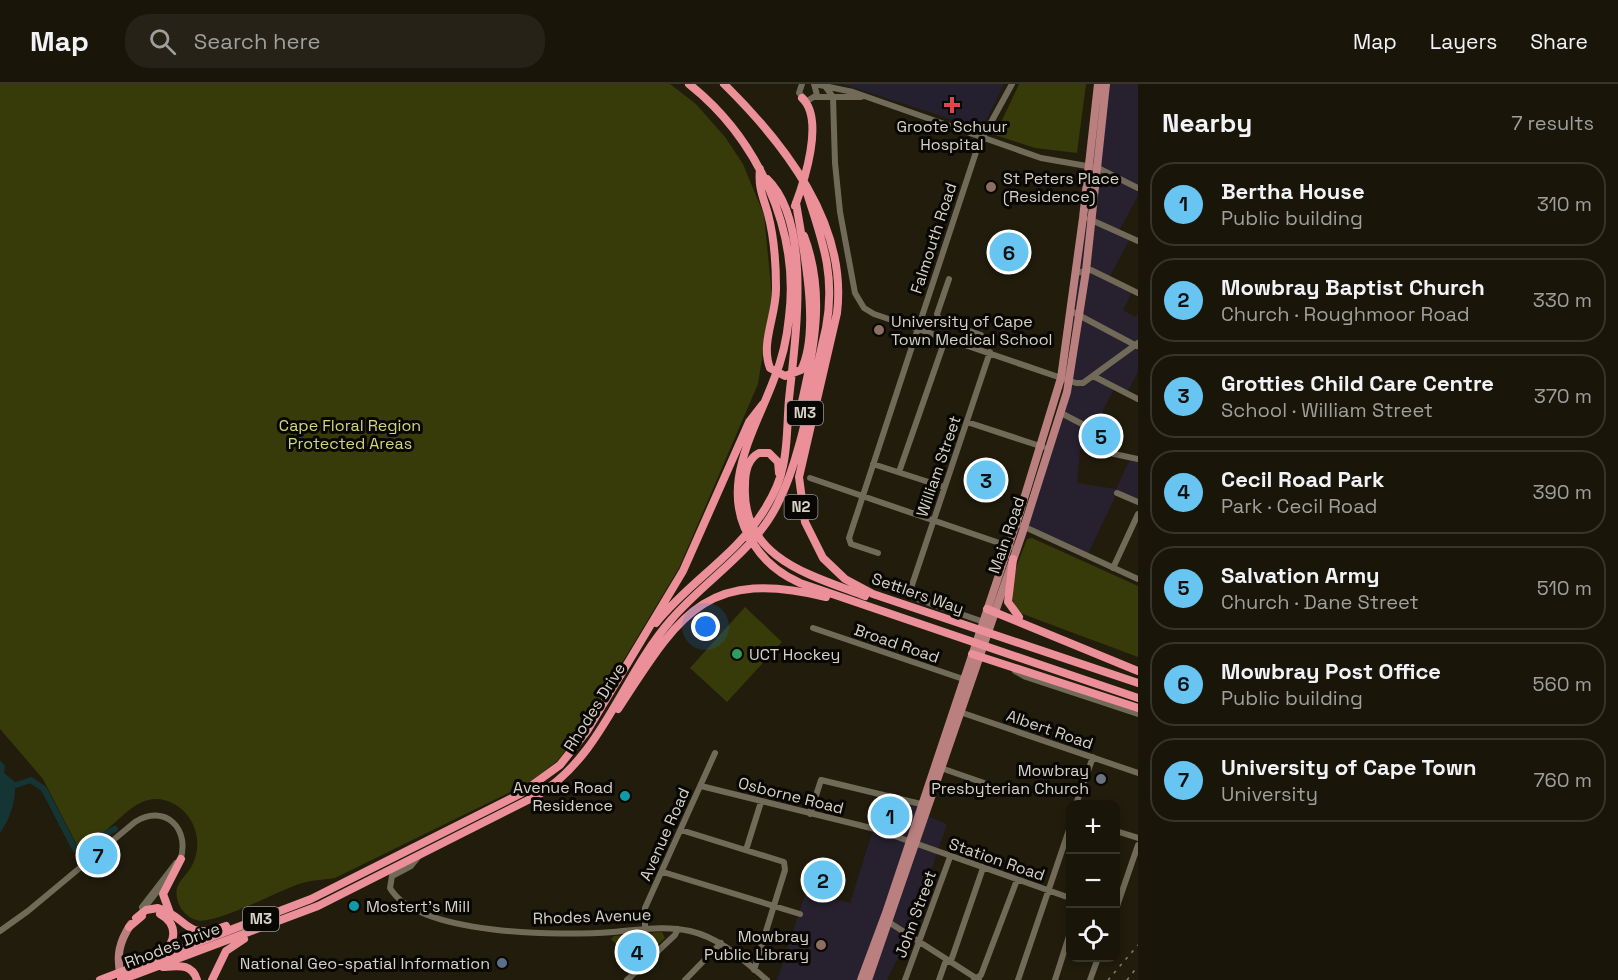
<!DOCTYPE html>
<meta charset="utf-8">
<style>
:root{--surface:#191509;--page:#262217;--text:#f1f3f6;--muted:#9f9f9c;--line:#37342a;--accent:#68c4f0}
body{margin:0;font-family:"Space Grotesk",sans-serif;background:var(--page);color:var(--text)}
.controls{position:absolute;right:18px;bottom:18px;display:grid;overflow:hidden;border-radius:12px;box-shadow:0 3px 9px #0003}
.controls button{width:54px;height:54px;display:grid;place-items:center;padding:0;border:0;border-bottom:2px solid var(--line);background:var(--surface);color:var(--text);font:30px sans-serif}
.you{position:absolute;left:706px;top:543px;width:21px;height:21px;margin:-15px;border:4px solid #fff;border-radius:50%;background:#1a73e8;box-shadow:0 0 0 9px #1a73e833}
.badge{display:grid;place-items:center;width:39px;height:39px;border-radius:50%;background:var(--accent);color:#111;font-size:20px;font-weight:700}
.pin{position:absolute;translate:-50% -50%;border:3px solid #fff;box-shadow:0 2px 6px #0006}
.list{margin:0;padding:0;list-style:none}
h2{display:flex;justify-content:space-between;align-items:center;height:78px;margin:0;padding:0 24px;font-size:26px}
h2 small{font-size:20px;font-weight:400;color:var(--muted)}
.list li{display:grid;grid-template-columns:39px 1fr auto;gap:18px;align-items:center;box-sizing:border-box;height:84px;margin:0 12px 12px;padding:0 12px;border:2px solid var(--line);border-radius:24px}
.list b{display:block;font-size:22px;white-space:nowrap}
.list p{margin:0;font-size:20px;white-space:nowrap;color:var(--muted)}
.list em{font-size:20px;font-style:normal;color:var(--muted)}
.icon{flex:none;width:33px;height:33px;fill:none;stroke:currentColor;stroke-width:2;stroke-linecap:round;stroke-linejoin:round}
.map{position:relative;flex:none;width:1138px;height:896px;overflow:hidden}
header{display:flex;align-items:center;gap:36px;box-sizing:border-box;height:84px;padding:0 30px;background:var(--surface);border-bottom:2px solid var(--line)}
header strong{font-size:28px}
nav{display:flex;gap:33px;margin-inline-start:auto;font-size:21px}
.search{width:420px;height:54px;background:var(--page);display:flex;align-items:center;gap:15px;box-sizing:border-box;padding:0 21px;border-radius:24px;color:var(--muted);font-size:22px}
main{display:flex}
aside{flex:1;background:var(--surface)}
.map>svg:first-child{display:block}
.commercial{fill:#27202f}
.medical{fill:#252030}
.green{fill:#363b09}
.water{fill:#153434}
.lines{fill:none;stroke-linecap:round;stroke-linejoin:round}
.canal{stroke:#153434;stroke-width:6}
.minor{stroke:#716a58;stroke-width:6}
.major{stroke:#ba807f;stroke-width:8}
.highway{stroke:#eb8f99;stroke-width:8}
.rail{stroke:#847f72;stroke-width:1.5;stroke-dasharray:3 6;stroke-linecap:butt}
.health-dot{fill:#e0444e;stroke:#090703;stroke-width:2}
.education-dot{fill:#8d6e63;stroke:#090703;stroke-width:2}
.leisure-dot{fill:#2e9e5b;stroke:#090703;stroke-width:2}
.worship-dot{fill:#6b7280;stroke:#090703;stroke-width:2}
.culture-dot{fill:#0f9aa8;stroke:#090703;stroke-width:2}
.service-dot{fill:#5c6f8a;stroke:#090703;stroke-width:2}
.labels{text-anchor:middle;stroke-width:6;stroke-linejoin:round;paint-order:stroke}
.shield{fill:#090703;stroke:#98958d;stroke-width:1.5}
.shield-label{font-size:15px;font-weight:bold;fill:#d6d2c8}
.poi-label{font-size:16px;fill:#d6d2c8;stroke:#090703;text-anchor:start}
.street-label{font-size:16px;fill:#d6d2c8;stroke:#090703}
.park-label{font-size:16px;fill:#cdd979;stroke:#090703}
</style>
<header>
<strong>Map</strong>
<div class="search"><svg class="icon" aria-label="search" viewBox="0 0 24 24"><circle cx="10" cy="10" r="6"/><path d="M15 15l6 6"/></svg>Search here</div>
<nav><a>Map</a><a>Layers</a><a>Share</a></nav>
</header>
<main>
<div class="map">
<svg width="1138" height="896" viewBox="0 0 1138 896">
<rect width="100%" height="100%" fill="#211c0c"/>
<path class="commercial" d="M1098,0H1138V112L1119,147L1131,153L1109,194L1133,206L1123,226L1135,233L1138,229V288L1127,309L1115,303L1094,344H1085L1088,364L1080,366L1077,399L1116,405L1131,373L1138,375V418L1117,409L1087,472L1024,443L1061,329L1077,244H1069Z
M884,711L928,722L925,731L947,740L909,851L887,896H777L806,807L850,819Z"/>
<path class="medical" d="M842,0H1004L984,41L979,44Z"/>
<path class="green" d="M0,0H670L696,20L725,53L743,80L764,131L772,212L758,300L679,484L578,652L557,677L529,699L335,794C323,796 310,796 299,800C278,807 213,842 196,836C183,832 174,817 177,804C179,797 186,791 190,785C204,763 197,734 176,721C143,702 125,733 102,749C94,754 86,758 78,763L43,695L0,645Z
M1019,0H1086L1077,69L1035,64L995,51Z
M1032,454L1138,502V573L1020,529C1002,509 1019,477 1027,455Z
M745,523L782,558L727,618L690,584Z
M662,848L665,854L636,881L611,855L614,852Z"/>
<path class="water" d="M0,676L5,682L4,689L15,698C16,717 11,733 0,749Z"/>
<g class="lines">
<path class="canal" d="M16,701L31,696L44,705L75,765L115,745"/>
<path class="minor" d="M802,0L799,9L807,17L817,11L814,0
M815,0L853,8L1041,74L1098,84L1138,104
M825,2L833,13L835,79L840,128L855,209L864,224L874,230L1076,299H1083L1138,259
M815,13H861
M1089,135L1138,157
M1076,189L1091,186L1138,209
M949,195L937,230L939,236L981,251
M1071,227L1137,262
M1093,292L1138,315
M1061,329L1084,341L1087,361L1091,365L1138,375
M967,338L1043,363
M873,380L944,403
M899,388L946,253
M810,394L1011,463
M1117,409L1138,418
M1016,439L1138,495
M878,469L851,460L849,454L978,62L1012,0
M1113,484L1138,430
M987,539L914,514L910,507L990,268
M813,544L966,596
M1015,587L1026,593L1138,630
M957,627L1138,689
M938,683L987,700
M701,702L875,745L1070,814
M1076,720L1093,673
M810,730L821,696L925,721
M681,746L784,778L785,786L754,886
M1116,747L1138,754
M746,766L761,718
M419,772L411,782L392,792L390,804C418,852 563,852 613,848C640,846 664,841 690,847C721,854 744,877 767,896
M663,788L800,830
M142,823L176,779
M1116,825L1138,761
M142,827L167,795
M887,837L979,896
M645,844V824L715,669
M0,847L28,827L135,738C165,719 191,745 180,777
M627,896L675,851L678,845
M685,896L721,859
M905,896L950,773
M939,896L945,879L952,874L983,784
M974,896L981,891L1017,796
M1018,896L1070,743
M1055,896L1070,849
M1090,896L1098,874"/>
<path class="major" d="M121,893C116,872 119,858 131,840
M861,896L886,829L1019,431L1061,294L1083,134L1098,0
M868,896L1022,450L1067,308L1086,187L1106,0"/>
<path class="highway" d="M689,0C757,54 800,145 789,233C787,254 782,276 774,295C754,349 715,407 755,462C766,479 782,491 800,499L1138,614
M724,0C784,59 848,140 837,229L799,393L805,438L823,474L845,495L873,510L1138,599
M760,85C758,104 763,112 768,130C774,153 776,179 776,203C777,230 760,259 770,284L785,292L801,286C821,247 803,162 796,119
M795,122C804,98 825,35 802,14
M801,322C814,264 826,210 804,152
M779,389L778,378L769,369H759C747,375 745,389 745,401C741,474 810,491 865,512
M1013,475L1008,518L1019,533
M987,525L1138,587
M656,539C688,499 736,471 763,428C772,414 780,398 783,382C788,360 787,337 789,315C795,257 813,139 767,95
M972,570L1138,624
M618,625C679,532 704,483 826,513
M170,829L163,810L181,775
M160,830C178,840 177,859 161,869
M136,834L146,826L158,824C189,833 184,858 226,842
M129,843L142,832
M163,883C178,882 192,879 197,896
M100,896L311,815L520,710L560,681L587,647L683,487L749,338L763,320
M121,896L318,822L538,711C603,671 622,592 671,536C705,496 755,467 778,419C802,372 813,297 826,244C836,190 822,156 806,106
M212,896L226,867L244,855"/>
<path class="rail" d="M1108,896L1138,861
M1127,896L1138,882"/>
</g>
<path class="health-dot" d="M949 12h6v6h6v6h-6v6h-6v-6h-6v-6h6z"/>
<g class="education-dot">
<circle cx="991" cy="103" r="6"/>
<circle cx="879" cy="246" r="6"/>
<circle cx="821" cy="861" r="6"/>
</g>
<circle class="leisure-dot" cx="737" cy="570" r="6"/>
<circle class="worship-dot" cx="1101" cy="695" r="6"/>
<g class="culture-dot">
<circle cx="625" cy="712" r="6"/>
<circle cx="354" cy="822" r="6"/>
</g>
<circle class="service-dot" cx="502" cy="879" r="6"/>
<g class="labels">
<g class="shield">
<rect x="787" y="317" width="36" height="24" rx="4.5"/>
<rect x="784.5" y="411" width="33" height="24" rx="4.5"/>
<rect x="243" y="823" width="36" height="24" rx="4.5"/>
</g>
<g class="shield-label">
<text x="805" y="334">M3</text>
<text x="801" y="428">N2</text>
<text x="261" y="840">M3</text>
</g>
<g class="poi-label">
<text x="952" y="48" text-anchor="middle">Groote Schuur<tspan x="952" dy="18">Hospital</tspan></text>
<text x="1003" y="100">St Peters Place<tspan x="1003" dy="18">(Residence)</tspan></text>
<text x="891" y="243">University of Cape<tspan x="891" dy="18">Town Medical School</tspan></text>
<text x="749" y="576">UCT Hockey</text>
<text x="1089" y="692" text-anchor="end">Mowbray<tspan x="1089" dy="18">Presbyterian Church</tspan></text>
<text x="613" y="709" text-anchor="end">Avenue Road<tspan x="613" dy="18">Residence</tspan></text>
<text x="366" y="828">Mostert's Mill</text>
<text x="809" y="858" text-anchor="end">Mowbray<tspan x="809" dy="18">Public Library</tspan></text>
<text x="490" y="885" text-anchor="end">National Geo-spatial Information</text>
</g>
<g class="street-label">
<text transform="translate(933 154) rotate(-72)" y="6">Falmouth Road</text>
<text transform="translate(938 382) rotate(-71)" y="6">William Street</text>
<text transform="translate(1006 451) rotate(-71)" y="6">Main Road</text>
<text transform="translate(918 509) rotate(19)" y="6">Settlers Way</text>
<text transform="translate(897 559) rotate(19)" y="6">Broad Road</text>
<text transform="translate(594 623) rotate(-58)" y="6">Rhodes Drive</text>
<text transform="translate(1050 645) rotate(19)" y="6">Albert Road</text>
<text transform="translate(791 711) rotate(14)" y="6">Osborne Road</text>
<text transform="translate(664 750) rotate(-66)" y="6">Avenue Road</text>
<text transform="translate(997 775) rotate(19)" y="6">Station Road</text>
<text transform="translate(915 830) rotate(-70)" y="6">John Street</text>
<text transform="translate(592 832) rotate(-2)" y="6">Rhodes Avenue</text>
<text transform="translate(172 861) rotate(-21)" y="6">Rhodes Drive</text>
</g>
<g class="park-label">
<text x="350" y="347">Cape Floral Region<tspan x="350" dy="18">Protected Areas</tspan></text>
</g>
</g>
</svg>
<div class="controls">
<button>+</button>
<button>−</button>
<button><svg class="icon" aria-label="locate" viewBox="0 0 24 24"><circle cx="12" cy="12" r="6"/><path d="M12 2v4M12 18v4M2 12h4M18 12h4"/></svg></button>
</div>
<div class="you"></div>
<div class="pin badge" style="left:890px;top:732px">1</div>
<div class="pin badge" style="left:823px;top:796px">2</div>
<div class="pin badge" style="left:986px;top:396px">3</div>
<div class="pin badge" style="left:637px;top:868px">4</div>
<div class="pin badge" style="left:1101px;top:352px">5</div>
<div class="pin badge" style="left:1009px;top:168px">6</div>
<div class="pin badge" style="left:98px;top:771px">7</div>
</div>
<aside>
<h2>Nearby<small>7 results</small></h2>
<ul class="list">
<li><span class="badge">1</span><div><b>Bertha House</b><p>Public building</p></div><em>310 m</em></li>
<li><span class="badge">2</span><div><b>Mowbray Baptist Church</b><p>Church · Roughmoor Road</p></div><em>330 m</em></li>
<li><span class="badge">3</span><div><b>Grotties Child Care Centre</b><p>School · William Street</p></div><em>370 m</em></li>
<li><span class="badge">4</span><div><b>Cecil Road Park</b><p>Park · Cecil Road</p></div><em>390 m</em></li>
<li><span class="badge">5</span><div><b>Salvation Army</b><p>Church · Dane Street</p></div><em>510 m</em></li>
<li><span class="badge">6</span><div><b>Mowbray Post Office</b><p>Public building</p></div><em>560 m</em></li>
<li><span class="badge">7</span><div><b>University of Cape Town</b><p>University</p></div><em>760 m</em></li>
</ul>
</aside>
</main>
